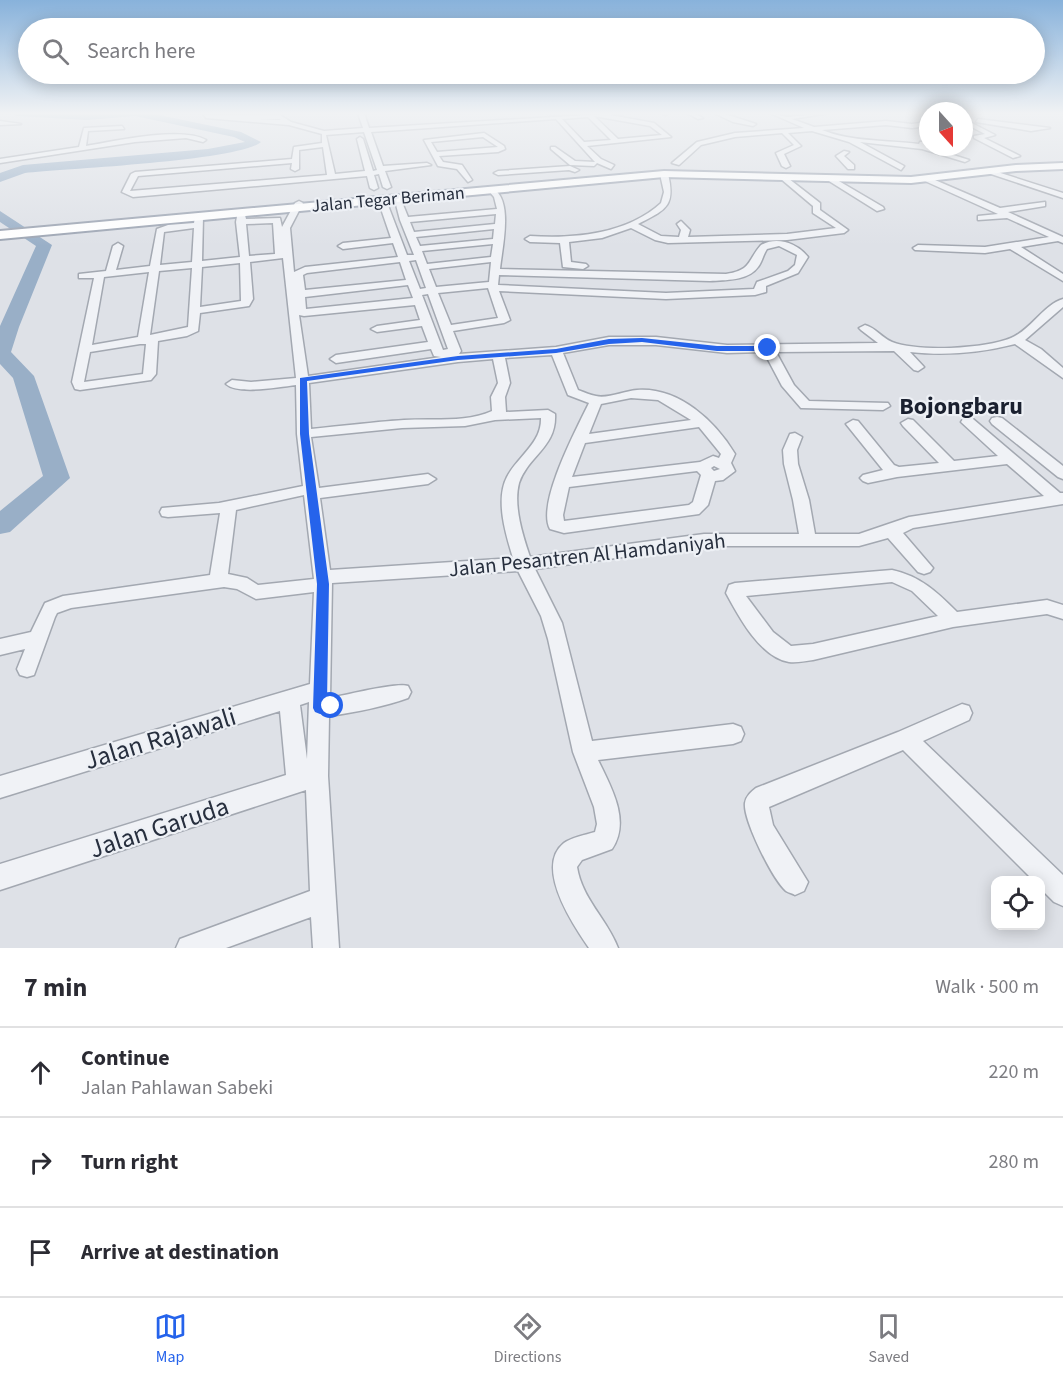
<!DOCTYPE html>
<meta charset="utf-8">
<style>
:root{--surface:#fff;--page:#f2f2f3;--text:#2b2b33;--muted:#7c7c81;--line:#e1e1e2;--accent:#2563eb}
body{margin:0;font-family:"Source Sans 3",sans-serif;background:var(--page);color:var(--text)}
.controls{position:absolute;right:18px;bottom:18px;display:grid;overflow:hidden;border-radius:12px;box-shadow:0 3px 15px #0003}
.controls button{width:54px;height:54px;display:grid;place-items:center;padding:0;border:0;border-bottom:2px solid var(--line);background:var(--surface);color:var(--text);font:30px sans-serif}
.compass{position:absolute;left:919px;top:102px;width:54px;height:54px;border-radius:50%;background:var(--surface);box-shadow:0 3px 15px #0003;rotate:159deg}
.stop{position:absolute;width:18px;height:18px;margin:-14px;border:4px solid #2563eb;border-radius:50%;background:#fff}
.stop.end{background:#2563eb;border-color:#fff;box-shadow:0 2px 6px #0008}
.list{margin:0;padding:0;list-style:none}
h2{display:flex;justify-content:space-between;align-items:center;height:78px;margin:0;padding:0 24px;font-size:26px}
h2 small{font-size:20px;font-weight:400;color:var(--muted)}
.list li{display:grid;grid-template-columns:39px 1fr auto;gap:18px;align-items:center;box-sizing:border-box;height:90px;padding:0 24px;border-top:2px solid var(--line)}
.list b{display:block;font-size:22px;white-space:nowrap}
.list p{margin:0;font-size:20px;white-space:nowrap;color:var(--muted)}
.list em{font-size:20px;font-style:normal;color:var(--muted)}
.icon{flex:none;width:33px;height:33px;fill:none;stroke:currentColor;stroke-width:2;stroke-linecap:round;stroke-linejoin:round}
.map{position:relative;flex:none;width:1063px;height:948px;overflow:hidden}
.search{position:absolute;background:var(--surface);box-shadow:0 3px 15px #0003;left:18px;right:18px;top:18px;height:66px;display:flex;align-items:center;gap:15px;box-sizing:border-box;padding:0 21px;border-radius:33px;color:var(--muted);font-size:22px}
.sheet{height:348px;background:var(--surface)}
nav{display:flex;justify-content:space-around;align-items:center;box-sizing:border-box;height:84px;border-top:2px solid var(--line);background:var(--surface);font-size:16px;color:var(--muted)}
nav a{display:grid;justify-items:center;gap:3px}
nav .on{color:var(--accent)}
.map>svg:first-child{display:block}
.lines{fill:none;stroke-linecap:round;stroke-linejoin:round}
.river{fill:#99afc7;fill-rule:evenodd}
.minor-casing{stroke:#a3a8b1;stroke-width:3}
.primary-casing{stroke:#9da5b3;stroke-width:4}
.minor{fill:#f0f2f6;fill-rule:evenodd}
.primary{fill:#fff;fill-rule:evenodd}
.route{fill:#2563eb}
.labels{text-anchor:middle;stroke-width:4.5;stroke-linejoin:round;paint-order:stroke}
.far-street-label{font-size:18px;fill:#272f3e;stroke:#edf0f5}
.street-label{font-size:21px;fill:#272f3e;stroke:#edf0f5}
.quarter-label{font-size:24px;font-weight:bold;fill:#1a202f;stroke:#edf0f5}
.near-street-label{font-size:26px;fill:#272f3e;stroke:#edf0f5}
</style>
<div class="map">
<svg width="1063" height="948" viewBox="0 0 1063 948">
<rect width="100%" height="100%" fill="#dee1e7"/>
<g class="lines">
<path class="river" d="M12,113H149L241,132L261,142C240,161 63,169 25,173L0,182V173L23,165L208,149L245,142L234,137L135,116L87,120L17,116Z
M0,211L52,245L19,327L11,352L34,376L70,478L10,532L0,534V511L43,476L13,378L0,364V326L36,246L0,222Z"/>
<defs>
<path id="minor" d="M358,113H364L369,128L619,113L610,115L654,123L671,137L587,146L601,159L614,165L611,169L597,163L594,166L570,165L551,149V147H555L575,161L595,162L556,119L371,132L383,166L427,163L431,165L385,171L391,187L387,189L383,187L379,174L374,175L378,188L374,190L370,188L367,176L133,197L122,192L131,174L135,172L292,159L294,147L322,143V134L289,125L206,118L204,115H280L291,122L324,131L363,128ZM594,116L650,126L662,135L618,139ZM587,117H588L611,140L584,142L562,119ZM258,119H279L281,120ZM364,132L377,170L373,171L363,139L360,137L357,139L365,171L335,174L326,135ZM323,147L327,175L130,191L138,176L292,163L291,169L295,171L299,169V150Z
M661,113H669L666,115Z
M687,113H694L703,118L698,119Z
M714,113H722L756,124L753,126L733,122Z
M770,113L787,117L829,113L792,119L814,127L886,121L912,124L928,122V126L912,128L886,125L822,130C852,142 887,140 919,144L920,142L928,141V145H926L928,147L969,160L965,162L922,149L860,142L904,166L901,170L849,142L812,131L788,133L801,146L784,154L790,166L786,168L782,166L776,153L794,145L782,133L735,137L701,145L679,165L672,163L697,142L735,133L804,128Z
M964,119L995,135L984,138L1020,156L1013,158L974,138V136L985,134L964,123Z
M978,119L1050,128L1031,131L976,122Z
M0,121L21,124L0,125Z
M122,126L124,129L88,131L86,146C115,141 182,126 206,140L203,142L186,138L135,142L0,163V159L79,147L84,128Z
M484,133L504,146L505,149L498,152L439,156L443,162L462,165L472,180L468,182L457,169L438,166L424,140ZM483,137L498,147L437,152L431,142Z
M844,151L849,152L844,156L854,165V169H848L836,156Z
M570,166L579,170L575,172L569,170L498,175L494,173L498,171Z
M988,169L1063,193V198L988,173Z
M664,172L668,174C676,207 665,210 638,224L661,236L679,237L681,230L677,224L681,221L690,230L688,237L787,234L836,228L813,213V206L781,179V175H784L820,203V210L848,230L844,233L787,240L668,243L655,240L631,228L602,238L569,242L571,262L586,264L588,266L583,269L563,267L560,243L530,242L525,239L530,236C574,239 627,234 661,203L664,192L660,174Z
M832,177L883,207L884,209L877,211L829,181L828,179Z
M928,177L1000,208L1045,202V206L1008,212L1063,237V243L1058,241L1021,247L1063,274V281L1010,249L985,253L915,250L913,248L918,245L985,247L1049,237L1007,218L978,220V216L998,214L925,181L924,179Z
M492,188C514,199 502,248 500,269L726,274C752,270 747,261 761,245C777,236 797,243 808,257L798,273L766,286V292L755,295L666,299L499,291L510,320L504,323L453,331L461,351L459,354L556,347L609,337H656L727,345L878,343L861,330L859,328L865,325C876,328 882,338 892,342C918,352 984,349 1011,338C1031,330 1043,305 1063,299V307L1025,340L1041,349L1063,368V378L1015,344C979,353 947,356 910,352L924,367L918,371L914,370L894,351L776,352L794,385L809,401L888,403L890,406L883,410L801,408L782,386L764,352L727,353L656,345H609L563,353L578,390C584,392 590,395 596,396C607,399 624,391 637,390C679,387 715,421 735,454L731,463L735,471L723,480L715,481L708,505L699,514L564,533L550,529C536,504 577,428 589,403L568,395L552,355L505,358L510,383L505,397L506,412L548,410L555,414C557,447 528,456 519,483C513,506 523,536 530,557L704,534H799L793,500L784,464L783,450L790,434L795,433L802,437L797,450L798,464L809,500L815,534H859L909,517L1044,496L1007,464L897,477L868,483L863,481L860,478L863,475L883,470L846,424L853,420L858,421L894,465L899,467L939,463L903,426L901,423L908,419L913,420L954,461L998,456L961,422L963,419H973L1060,493H1063V504L913,528L903,533L933,568L930,572L924,574L918,572L888,538L859,546H704L535,569L562,623L592,741L733,724L741,727L744,734L741,741L733,744L598,760C611,787 631,821 612,849L582,860L577,867C582,899 607,919 618,948H589C573,925 534,867 564,843C572,837 585,835 595,832L597,824L594,807L573,752L548,639L541,616L518,571L332,583L330,698C346,695 398,682 408,686L411,692L408,698C383,707 356,712 329,716L328,776L339,948H313L311,917L226,948H176L180,939L310,891L306,790L0,890V864L286,775L280,711L0,798V776L310,684L314,592L256,599L237,589L224,587L71,608L57,613L55,617L34,675L27,677L20,675L17,669L25,649L0,655V639L31,632L45,603L63,596L210,575L220,513L168,517L162,516L160,512L162,508L219,503L303,486L297,434L296,385C279,387 238,395 226,384L232,380L251,382L296,378L283,258L250,262L253,299L249,306L200,313L198,331L187,336L158,341L156,374L151,380L80,390L75,389L72,382L94,278H79V274L106,271L113,246L118,243L123,246L116,270L150,266L157,229L168,225L194,223L195,217L199,214L203,217L202,261L240,257L236,222L238,211H244L246,219L280,218L282,227L295,203L299,201L303,203L290,228L294,272L305,267L398,257L393,243L343,249L338,246L343,243L391,238L378,200L382,198L386,200L407,255H414L400,220L394,197H400L408,217L497,209L494,197L488,190ZM496,214L495,224L414,232L410,222ZM273,223L275,254L249,256L246,224ZM194,228L192,262L160,265L164,232ZM494,229L493,239L420,246L416,237ZM493,244L491,257L427,264L422,251ZM779,246L797,255L795,265L788,271L757,282L754,289L666,293L498,285L499,275L710,281C725,280 748,281 758,267C762,262 763,255 767,249ZM416,260L426,288L420,289L409,261ZM400,262L406,280L305,290L303,275L307,273ZM491,262L489,282L436,287L429,269ZM240,263L241,301L200,307L202,267ZM192,268L188,327L150,335L159,271ZM149,272L138,337L92,345L104,277ZM408,285L413,298L306,309L305,297ZM488,288L498,318L451,325L438,293ZM428,294L448,349L443,350L422,295ZM415,305L420,320L377,326L371,329L377,332L422,326L428,342L336,355L330,359L336,363L431,349L434,356L441,357L308,376L299,315L304,316ZM140,344H146L143,374L84,382L90,352ZM493,359L498,383L491,397L492,411C465,423 433,418 404,420C373,422 342,426 311,429L309,383L458,362ZM631,398L658,400L691,420L589,434L601,404ZM541,418C542,443 517,457 507,477C495,500 506,535 513,558L330,570L320,498L428,484L436,479L428,474L319,488L311,437L402,428L465,426L495,420ZM699,427L721,454L719,458L713,456L700,462L572,477L585,443ZM714,466L720,469L714,471L711,468ZM697,471L701,475L693,502L689,505L564,521L563,515L569,487ZM304,495L314,579L258,585L247,578L228,574L236,510ZM309,702L307,759L300,705Z
M997,417L1002,418L1063,466V479L1058,477L992,424L990,421L992,418Z
M892,570C920,576 937,592 957,612L1047,600L1063,605V619L1047,614L953,627L813,660C805,661 797,663 789,662C760,657 739,617 726,593L729,585L735,583ZM892,582L912,591L938,616L813,644L791,646L773,632L746,596Z
M962,704L969,706L972,713L969,720L923,741L1063,875V906L1054,902L1040,888V880H1033L903,750L769,807L773,825L808,882L804,891L795,895C792,893 789,893 786,891C773,880 743,820 745,803C746,796 751,792 756,788L898,732Z"/>
<path id="primary" d="M1063,163V169L1016,171L911,183L664,177L0,239V231L664,171L911,177L1016,165Z"/>
</defs>
<use href="#minor" class="minor-casing"/>
<use href="#primary" class="primary-casing"/>
<use href="#minor" class="minor"/>
<use href="#primary" class="primary"/>
</g>
<linearGradient id="sky" x2="0" y2="1"><stop stop-color="#88b2db"/><stop offset="0.46" stop-color="#f0f2f4"/><stop offset="1" stop-color="#f0f2f4" stop-opacity="0"/></linearGradient>
<rect width="1063" height="246" fill="url(#sky)"/>
<path class="route" d="M642,338L717,346H768L772,348L768,351H717L642,342L609,344L556,353L458,360L307,381L309,434L329,584L327,701L336,702L338,706L336,710L320,714L315,712L313,708L317,584L300,434V378L458,356L556,349L609,339Z"/>
<g class="labels">
<g class="far-street-label">
<text transform="translate(388 199) rotate(-5)" y="6">Jalan Tegar Beriman</text>
</g>
<g class="street-label">
<text transform="translate(587 555) rotate(-6)" y="7">Jalan Pesantren Al Hamdaniyah</text>
</g>
<g class="quarter-label">
<text x="961" y="414">Bojongbaru</text>
</g>
<g class="near-street-label">
<text transform="translate(160 738) rotate(-17)" y="9">Jalan Rajawali</text>
<text transform="translate(159 827) rotate(-18)" y="9">Jalan Garuda</text>
</g>
</g>
</svg>
<div class="controls">
<button><svg class="icon" aria-label="locate" viewBox="0 0 24 24"><circle cx="12" cy="12" r="6"/><path d="M12 2v4M12 18v4M2 12h4M18 12h4"/></svg></button>
</div>
<svg class="compass" viewBox="-18 -18 36 36"><path d="M0-13l5 13h-10z" fill="#e53935"/><path d="M0 13l5-13h-10z" fill="#7c7c81"/></svg>
<div class="stop" style="left:331px;top:706px"></div>
<div class="stop end" style="left:768px;top:348px"></div>
<div class="search"><svg class="icon" aria-label="search" viewBox="0 0 24 24"><circle cx="10" cy="10" r="6"/><path d="M15 15l6 6"/></svg>Search here</div>
</div>
<section class="sheet">
<h2>7 min<small>Walk · 500 m</small></h2>
<ul class="list">
<li><svg class="icon" aria-label="ahead" viewBox="0 0 24 24"><path d="M12 20V5M6 11l6-6 6 6"/></svg><div><b>Continue</b><p>Jalan Pahlawan Sabeki</p></div><em>220 m</em></li>
<li><svg class="icon" aria-label="right" viewBox="0 0 24 24"><path d="M7 20v-9h11M14 6l5 5-5 5"/></svg><div><b>Turn right</b></div><em>280 m</em></li>
<li><svg class="icon" aria-label="arrive" viewBox="0 0 24 24"><path d="M6 21V4h12l-3 4 3 4H6"/></svg><div><b>Arrive at destination</b></div></li>
</ul>
</section>
<nav>
<a class="on"><svg class="icon" aria-label="map" viewBox="0 0 24 24"><path d="M3 6l6-2 6 2 6-2v14l-6 2-6-2-6 2zM9 4v14M15 6v14"/></svg>Map</a>
<a><svg class="icon" aria-label="directions" viewBox="0 0 24 24"><path d="M12 3l9 9-9 9-9-9zM9 14v-3h6M13 9l2 2-2 2"/></svg>Directions</a>
<a><svg class="icon" aria-label="saved" viewBox="0 0 24 24"><path d="M7 4h10v16l-5-4-5 4z"/></svg>Saved</a>
</nav>
